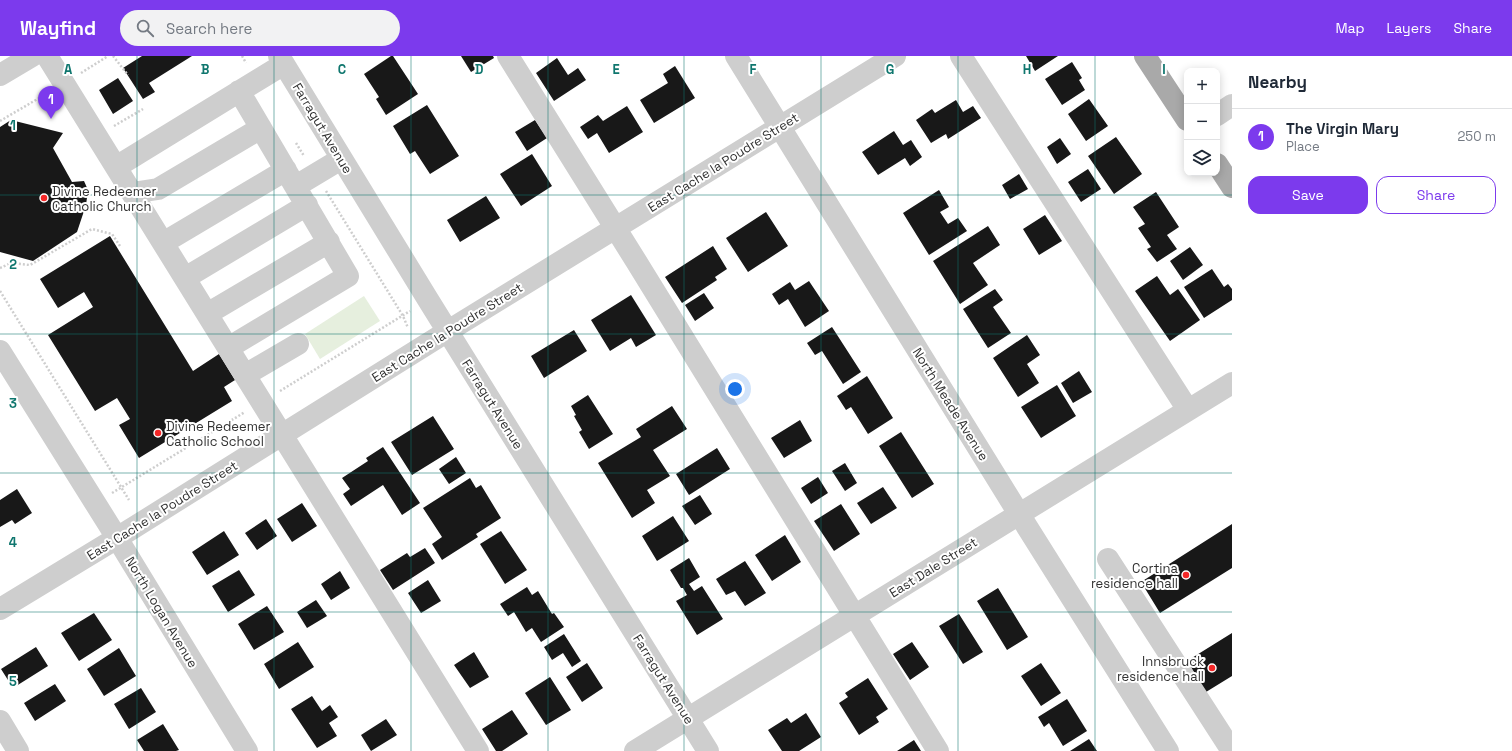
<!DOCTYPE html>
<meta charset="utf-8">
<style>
:root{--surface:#fff;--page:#f2f2f3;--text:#1f2937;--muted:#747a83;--line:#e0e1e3;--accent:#7c3aed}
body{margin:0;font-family:"Space Grotesk",sans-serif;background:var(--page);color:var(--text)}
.controls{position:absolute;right:12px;top:12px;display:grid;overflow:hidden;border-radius:8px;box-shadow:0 2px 10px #0003}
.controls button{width:36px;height:36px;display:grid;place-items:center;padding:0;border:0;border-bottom:1px solid var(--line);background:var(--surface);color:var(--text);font:20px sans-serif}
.you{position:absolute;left:735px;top:333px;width:14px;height:14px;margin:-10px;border:3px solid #fff;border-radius:50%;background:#1a73e8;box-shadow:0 0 0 6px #1a73e833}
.badge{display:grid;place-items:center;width:26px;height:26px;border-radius:50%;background:var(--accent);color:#fff;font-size:13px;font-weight:700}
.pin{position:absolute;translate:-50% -33px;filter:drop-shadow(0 1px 2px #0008)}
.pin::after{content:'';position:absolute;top:21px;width:14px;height:12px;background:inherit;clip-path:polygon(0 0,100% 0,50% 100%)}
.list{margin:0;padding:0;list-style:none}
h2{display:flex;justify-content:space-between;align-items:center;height:52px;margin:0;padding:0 16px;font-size:17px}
h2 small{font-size:13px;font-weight:400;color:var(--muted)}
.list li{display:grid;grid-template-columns:26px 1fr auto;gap:12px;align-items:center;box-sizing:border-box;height:56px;padding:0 16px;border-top:1px solid var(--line)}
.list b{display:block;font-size:15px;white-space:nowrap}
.list p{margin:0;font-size:13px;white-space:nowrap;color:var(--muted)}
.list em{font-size:13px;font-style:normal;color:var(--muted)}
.actions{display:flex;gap:8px;padding:12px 16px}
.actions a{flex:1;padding:9px 0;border:1px solid var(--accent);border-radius:12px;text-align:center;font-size:14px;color:var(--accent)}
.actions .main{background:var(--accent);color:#fff}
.icon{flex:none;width:22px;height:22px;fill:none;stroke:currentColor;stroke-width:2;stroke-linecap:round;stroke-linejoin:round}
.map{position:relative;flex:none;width:1232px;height:695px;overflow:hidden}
header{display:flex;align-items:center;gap:24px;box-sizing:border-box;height:56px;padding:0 20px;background:var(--accent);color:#fff}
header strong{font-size:19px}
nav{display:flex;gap:22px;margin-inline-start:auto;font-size:14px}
.search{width:280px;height:36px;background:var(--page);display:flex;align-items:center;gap:10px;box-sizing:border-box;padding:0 14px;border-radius:22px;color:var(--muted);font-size:15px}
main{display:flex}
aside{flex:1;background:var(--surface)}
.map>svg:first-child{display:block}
.green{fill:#e6efde}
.building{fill:#181818}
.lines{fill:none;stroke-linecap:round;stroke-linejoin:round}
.path{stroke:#cecece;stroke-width:2.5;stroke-dasharray:2 2;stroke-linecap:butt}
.minor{stroke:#cecece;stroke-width:22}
.major{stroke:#a9a9a9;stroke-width:22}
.grid{fill:none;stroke:#0f766e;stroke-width:1;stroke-opacity:0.55}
.poi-dot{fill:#f42727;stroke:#fff;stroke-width:1.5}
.labels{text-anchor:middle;stroke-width:4;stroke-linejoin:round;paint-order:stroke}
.street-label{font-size:13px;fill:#313131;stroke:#fff}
.poi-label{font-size:13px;fill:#313131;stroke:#fff;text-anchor:start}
.grid-label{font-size:13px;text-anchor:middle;font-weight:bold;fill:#0f766e;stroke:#fff;stroke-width:4;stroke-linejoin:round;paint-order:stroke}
</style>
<header>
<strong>Wayfind</strong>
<div class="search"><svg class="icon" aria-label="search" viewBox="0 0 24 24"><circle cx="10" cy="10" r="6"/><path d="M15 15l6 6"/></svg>Search here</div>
<nav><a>Map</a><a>Layers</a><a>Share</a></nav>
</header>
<main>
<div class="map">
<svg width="1232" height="695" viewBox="0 0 1232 695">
<rect width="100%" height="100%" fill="#fff"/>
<path class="green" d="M364,240L380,265L320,303L305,278Z"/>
<path class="building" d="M142,0H192L149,27L155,36L143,43L123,12Z
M391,0H393L418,38L386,59L376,43L379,41L364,18Z
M461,0H493L494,2L471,16Z
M1026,0H1058L1035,15Z
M557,2L568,19L578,12L586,24L554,45L536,17Z
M1072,6L1082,22L1079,24L1085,34L1062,49L1045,23Z
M675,10L695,42L654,67L640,44L668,27L663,18Z
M118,22L133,45L113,58L99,34Z
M1089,43L1108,70L1086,85L1068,58Z
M956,44L963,56L973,50L981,62L948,83L946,78L931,87L916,64L932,53L935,57Z
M427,49L459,100L430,118L415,95L410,98L393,70Z
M627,50L643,76L609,97L597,77L588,83L580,71L598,59L603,65Z
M11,64L63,77L53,92L72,126L84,125L88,134L86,149L77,176L33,205L0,196V71Z
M535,64L547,82L527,95L515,76Z
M894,75L903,89L911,84L922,101L910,110L905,102L878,119L862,96Z
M1116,81L1142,118L1114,138L1088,100Z
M1060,82L1071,98L1057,108L1047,91Z
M532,98L552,130L521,150L500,118Z
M1088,113L1101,133L1081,146L1068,126Z
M1019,118L1028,133L1010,143L1002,129Z
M939,134L949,151L940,156L948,168L958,162L967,175L929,199L903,157Z
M1156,136L1179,171L1167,179L1177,193L1157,206L1147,193L1151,191L1138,172L1145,168L1133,151Z
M486,140L500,162L460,186L447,164Z
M766,156L788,190L748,216L726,182Z
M1045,159L1062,185L1039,199L1023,173Z
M988,170L1000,189L973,207L988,229L960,248L933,205Z
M110,180L193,315L219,298L235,324L224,331L232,345L139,402L119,369L130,363L117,342L95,355L48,279L93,251L84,236L58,252L40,223Z
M713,190L727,213L715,221L717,224L682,247L665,221Z
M1190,191L1203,209L1183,224L1170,205Z
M1212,213L1224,231L1228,228L1232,233V244L1204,262L1184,231Z
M1157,220L1170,239L1178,233L1200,264L1170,285L1135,235Z
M809,225L829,255L805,271L788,243L779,249L772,238L790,226L795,234Z
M995,233L1003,244L993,251L1011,277L988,292L963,253Z
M704,237L714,252L695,265L685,249Z
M631,239L656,279L636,291L631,282L610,295L591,264Z
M832,271L861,316L843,328L822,295L815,299L807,287Z
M574,274L587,295L544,322L531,300Z
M1027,279L1040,299L1027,308L1039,327L1018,341L993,302Z
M1079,315L1092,336L1073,347L1061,327Z
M867,320L893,362L868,378L851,351L846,354L837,340Z
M1057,329L1076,360L1041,382L1021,351Z
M588,339L613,378L589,393L579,376L582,374L574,360L576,359L571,350Z
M672,350L687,373L653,394L670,420L647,434L655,447L632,462L598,407L641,381L636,373Z
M433,360L454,393L412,419L391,386Z
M800,364L812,385L784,402L771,382Z
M901,376L934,428L912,442L879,390Z
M383,391L420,447L402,459L383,429L351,450L343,438L350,433L342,422L368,405L366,402Z
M717,392L730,413L689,439L676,418Z
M456,401L466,417L449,428L439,413Z
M845,407L857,427L845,435L832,415Z
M818,421L828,437L811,448L801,432Z
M470,422L476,432L481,429L501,462L476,478L478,481L442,504L432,488L442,481L423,452Z
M883,431L897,452L871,468L857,447Z
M17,433L32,457L15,468L12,464L0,471V444Z
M700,439L712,458L695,469L682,450Z
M302,447L317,470L292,486L277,463Z
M841,448L860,478L834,495L814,465Z
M673,460L689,485L657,505L642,480Z
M266,463L277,480L257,494L245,477Z
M1232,468V512L1160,557L1141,526Z
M224,475L239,499L207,519L192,496Z
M501,475L527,514L505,528L480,488Z
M785,479L801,506L772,525L755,499Z
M425,492L435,507L393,534L380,514L407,497L410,501Z
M689,502L700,521L689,528L694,535L702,530L723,563L697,579L676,545L687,539L683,532H681L670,514Z
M745,505L766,537L745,550L735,535L726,539L716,523Z
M239,514L255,539L228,556L212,530Z
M340,515L350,532L331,544L321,528Z
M428,524L441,545L421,557L408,537Z
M527,531L532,539L538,535L552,558L554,557L564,571L541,586L532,572L526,576L514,556L508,560L500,548Z
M998,532L1028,581L1007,594L977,545Z
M316,544L327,560L307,572L297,556Z
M267,550L284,576L254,594L238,568Z
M94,557L112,584L79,605L61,577Z
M959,558L983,596L963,608L939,570Z
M1232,577V620L1206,636L1187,605Z
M564,578L581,605L572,611L563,597L552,604L544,591Z
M298,586L314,611L279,633L264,608Z
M912,586L929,611L910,624L893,598Z
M36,591L48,610L13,632L1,613Z
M119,592L136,620L104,640L87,613Z
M474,596L489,621L470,632L454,609Z
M587,607L603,632L582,646L566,621Z
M1041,607L1061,637L1041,650L1021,620Z
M550,621L571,654L546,669L525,637Z
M868,622L888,653L876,661L879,666L859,679L839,647L848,641L845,637Z
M55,628L66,645L35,665L24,647Z
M141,632L156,656L129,673L114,648Z
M312,640L322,655L330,649L338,661L329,667L337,680L317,692L291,653Z
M1067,643L1087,675L1063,690L1049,667L1044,671L1038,661Z
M512,654L528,678L502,695H496L482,673Z
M806,657L821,681L799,695H782L768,674L787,662L791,667Z
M386,663L397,679L371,695L361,679Z
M163,668L179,694L176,695H144L137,684Z
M1089,683L1097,695H1070Z
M914,684L921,695H897Z"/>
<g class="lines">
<path class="path" d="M113,0L128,19
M242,0L246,7
M81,17L108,0
M0,65L46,38
M114,70L143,53
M296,87L304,100
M326,135L403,260L408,272
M0,212L11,207L30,209L92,173L112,178L120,190
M0,235L129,444
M280,335L410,255
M112,437L245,356"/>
<path class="minor" d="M47,0L478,695
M279,0L427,242L708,695
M508,0L636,205L938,695
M736,0L1019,458L1168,695
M961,0L1188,354
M0,19L32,0
M1217,59L1232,49
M116,111L284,8
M296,130L341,103
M132,137L158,133L261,72
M163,187L286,114
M185,222L307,149
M207,258L329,186
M228,292L348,220L239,35
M0,295L117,482L247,695
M245,319L298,288
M1108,503L1232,695
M0,553L117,482L448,275L895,0
M0,665L18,695
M635,695L1232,327"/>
<path class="major" d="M1145,0L1187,64
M1217,108L1232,131"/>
</g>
<path class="grid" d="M137,0V695M274,0V695M411,0V695M548,0V695M684,0V695M821,0V695M958,0V695M1095,0V695M0,139H1232M0,278H1232M0,417H1232M0,556H1232"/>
<g class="poi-dot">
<circle cx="44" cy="142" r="4"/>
<circle cx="158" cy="377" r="4"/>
<circle cx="1186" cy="519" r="4"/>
<circle cx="1212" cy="612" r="4"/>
</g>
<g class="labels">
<g class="street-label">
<text transform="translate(323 72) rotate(59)" y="5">Farragut Avenue</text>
<text transform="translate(723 106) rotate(-32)" y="5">East Cache la Poudre Street</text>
<text transform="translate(447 276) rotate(-32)" y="5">East Cache la Poudre Street</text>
<text transform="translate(493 348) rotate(58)" y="5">Farragut Avenue</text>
<text transform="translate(951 348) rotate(58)" y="5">North Meade Avenue</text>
<text transform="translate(162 454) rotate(-32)" y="5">East Cache la Poudre Street</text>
<text transform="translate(933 511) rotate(-32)" y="5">East Dale Street</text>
<text transform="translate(162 556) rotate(59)" y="5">North Logan Avenue</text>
<text transform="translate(664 623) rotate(58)" y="5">Farragut Avenue</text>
</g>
<g class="poi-label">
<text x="52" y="140">Divine Redeemer<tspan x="52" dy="15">Catholic Church</tspan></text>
<text x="166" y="375">Divine Redeemer<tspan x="166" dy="15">Catholic School</tspan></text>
<text x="1178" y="517" text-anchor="end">Cortina<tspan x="1178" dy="15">residence hall</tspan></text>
<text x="1204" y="610" text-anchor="end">Innsbruck<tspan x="1204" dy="15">residence hall</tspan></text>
</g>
</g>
<g class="grid-label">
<text x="68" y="18">A</text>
<text x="205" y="18">B</text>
<text x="342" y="18">C</text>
<text x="479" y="18">D</text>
<text x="616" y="18">E</text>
<text x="753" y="18">F</text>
<text x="890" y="18">G</text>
<text x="1027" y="18">H</text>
<text x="1164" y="18">I</text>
<text x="13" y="74">1</text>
<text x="13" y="213">2</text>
<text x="13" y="352">3</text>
<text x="13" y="491">4</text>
<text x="13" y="630">5</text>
</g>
</svg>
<div class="controls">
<button>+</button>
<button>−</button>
<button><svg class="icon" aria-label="layers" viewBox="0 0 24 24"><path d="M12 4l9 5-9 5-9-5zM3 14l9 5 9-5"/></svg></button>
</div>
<div class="you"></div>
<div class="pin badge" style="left:51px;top:63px">1</div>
</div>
<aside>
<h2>Nearby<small></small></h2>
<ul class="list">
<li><span class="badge">1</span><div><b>The Virgin Mary</b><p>Place</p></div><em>250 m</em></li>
</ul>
<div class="actions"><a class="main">Save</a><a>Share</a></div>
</aside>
</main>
